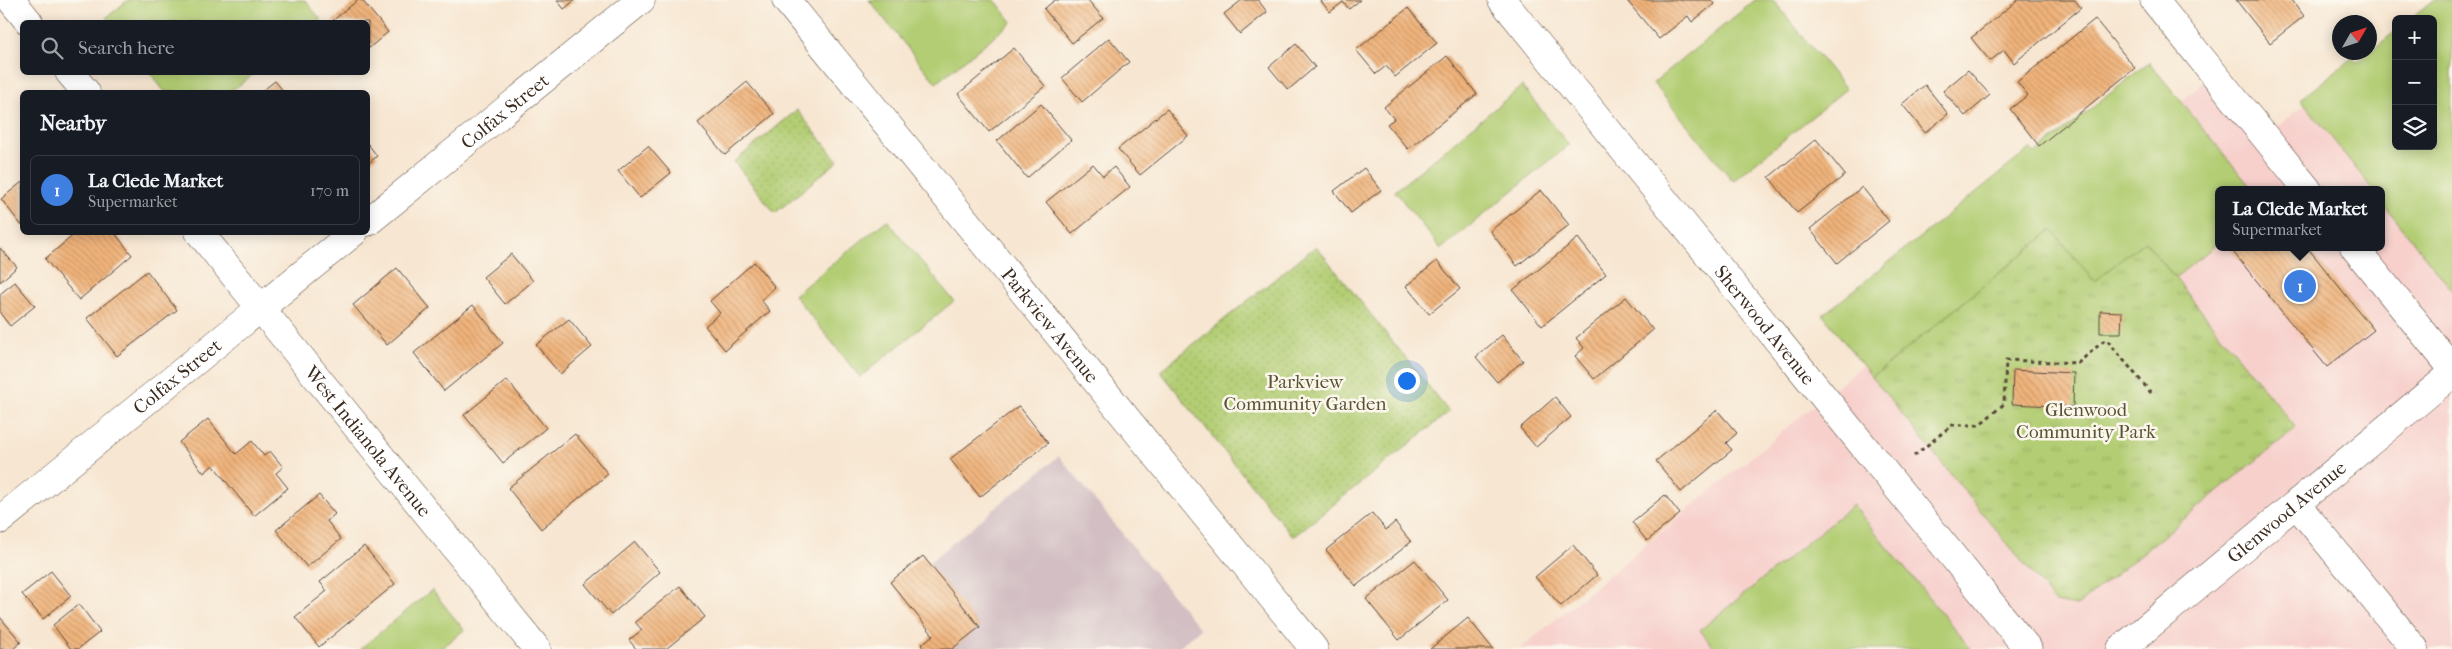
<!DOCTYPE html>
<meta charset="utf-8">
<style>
:root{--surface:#171b24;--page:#20242c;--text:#f1f3f6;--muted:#9ea1a6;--line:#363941;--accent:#0b8043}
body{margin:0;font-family:"IM FELL French Canon",serif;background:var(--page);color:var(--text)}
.controls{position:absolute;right:15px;top:15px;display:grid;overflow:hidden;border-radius:8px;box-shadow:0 2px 12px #0003}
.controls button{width:45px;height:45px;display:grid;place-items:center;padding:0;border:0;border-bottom:1px solid var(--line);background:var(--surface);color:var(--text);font:25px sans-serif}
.compass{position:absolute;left:2332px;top:15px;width:45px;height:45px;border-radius:50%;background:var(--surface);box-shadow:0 2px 12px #0003;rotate:51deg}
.you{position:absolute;left:1406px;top:380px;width:18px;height:18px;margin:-12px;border:4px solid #fff;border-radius:50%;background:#1a73e8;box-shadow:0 0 0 8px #1a73e833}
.badge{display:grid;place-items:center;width:32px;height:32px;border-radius:50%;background:var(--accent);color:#fff;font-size:16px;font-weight:700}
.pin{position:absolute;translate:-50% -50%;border:2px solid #fff;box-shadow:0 1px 5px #0006}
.popup{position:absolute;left:2215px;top:186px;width:170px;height:65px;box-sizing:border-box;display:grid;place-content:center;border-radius:8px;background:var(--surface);filter:drop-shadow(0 1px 4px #0005);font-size:16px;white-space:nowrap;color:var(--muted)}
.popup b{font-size:19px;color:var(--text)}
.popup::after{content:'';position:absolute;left:50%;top:100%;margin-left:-10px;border:10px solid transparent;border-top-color:var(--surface)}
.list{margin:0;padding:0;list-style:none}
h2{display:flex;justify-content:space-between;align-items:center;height:65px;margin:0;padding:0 20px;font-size:21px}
h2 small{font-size:16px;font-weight:400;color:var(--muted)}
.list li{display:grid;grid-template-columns:32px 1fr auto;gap:15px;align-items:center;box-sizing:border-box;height:70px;margin:0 10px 10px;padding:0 10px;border:1px solid var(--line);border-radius:8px}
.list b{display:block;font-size:19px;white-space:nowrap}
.list p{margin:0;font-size:16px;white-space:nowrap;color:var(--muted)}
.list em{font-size:16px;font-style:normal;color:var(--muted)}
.icon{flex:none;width:28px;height:28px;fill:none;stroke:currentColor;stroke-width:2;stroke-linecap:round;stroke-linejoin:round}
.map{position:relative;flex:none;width:2452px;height:649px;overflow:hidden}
.search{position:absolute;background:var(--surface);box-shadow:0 2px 12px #0003;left:20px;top:20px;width:350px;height:55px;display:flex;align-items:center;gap:12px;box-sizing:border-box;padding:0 18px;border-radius:8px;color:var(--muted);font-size:19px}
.panel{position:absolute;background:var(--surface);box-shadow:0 2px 12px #0003;left:20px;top:90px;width:350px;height:145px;border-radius:8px}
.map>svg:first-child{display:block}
.built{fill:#f7d0cc;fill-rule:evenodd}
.industrial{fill:#d2bec3}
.grass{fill:#b2cd73;stroke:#767c48}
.park{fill:url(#park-tufts);stroke:#767c48}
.garden{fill:url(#garden-dots);stroke:#767c48}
.building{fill:url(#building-back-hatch)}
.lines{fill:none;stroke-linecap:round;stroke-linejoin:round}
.street-casing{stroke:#574639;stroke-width:29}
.secondary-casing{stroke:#574639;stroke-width:29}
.path{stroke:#574639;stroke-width:3;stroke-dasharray:4 4;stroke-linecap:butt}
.street{stroke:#fff;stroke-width:28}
.secondary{stroke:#fff;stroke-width:28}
.labels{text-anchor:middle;stroke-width:5;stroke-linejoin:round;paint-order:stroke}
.street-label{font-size:19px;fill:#3b2a1e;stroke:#fbf7ec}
.park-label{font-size:19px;fill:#595333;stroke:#fbf7ec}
</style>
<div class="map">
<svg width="2452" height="649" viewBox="0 0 2452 649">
<defs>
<pattern id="park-tufts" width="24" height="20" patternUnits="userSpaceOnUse" patternTransform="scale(1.25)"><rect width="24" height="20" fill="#b2cd73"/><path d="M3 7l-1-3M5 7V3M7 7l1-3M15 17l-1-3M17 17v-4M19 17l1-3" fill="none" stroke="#9ab063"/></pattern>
<pattern id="garden-dots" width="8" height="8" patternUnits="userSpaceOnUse" patternTransform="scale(1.25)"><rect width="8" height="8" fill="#b2cd73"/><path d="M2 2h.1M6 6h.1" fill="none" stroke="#9ab063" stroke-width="1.8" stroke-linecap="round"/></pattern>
<pattern id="building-back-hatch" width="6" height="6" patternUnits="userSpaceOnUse" patternTransform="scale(1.25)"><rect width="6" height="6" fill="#f1b47c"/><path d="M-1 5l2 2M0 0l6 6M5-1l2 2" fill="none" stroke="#c49365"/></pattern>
</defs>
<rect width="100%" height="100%" fill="#fbf7ec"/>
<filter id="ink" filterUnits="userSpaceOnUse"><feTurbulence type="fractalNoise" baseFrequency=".02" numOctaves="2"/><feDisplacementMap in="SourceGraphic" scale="10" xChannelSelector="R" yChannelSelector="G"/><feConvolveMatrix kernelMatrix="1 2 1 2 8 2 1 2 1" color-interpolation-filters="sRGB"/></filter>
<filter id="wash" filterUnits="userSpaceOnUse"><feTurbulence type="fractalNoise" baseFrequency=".0096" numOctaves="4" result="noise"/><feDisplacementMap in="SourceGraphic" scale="20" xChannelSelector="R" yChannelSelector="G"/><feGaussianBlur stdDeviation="1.12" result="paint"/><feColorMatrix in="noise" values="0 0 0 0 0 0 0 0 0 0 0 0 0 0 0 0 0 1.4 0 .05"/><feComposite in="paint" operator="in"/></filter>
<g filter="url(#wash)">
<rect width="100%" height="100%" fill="#f7e6d1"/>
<path class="built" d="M2434,0H2452V649H1520L2214,74L2265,137L2396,31V146H2433V19H2411ZM2219,190H2381V247H2219Z"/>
<path class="industrial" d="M1059,456L1200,629L1176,649H952L979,627L928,563Z"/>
<path class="grass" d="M128,0H305L321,20L318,22H110L106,18Z
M869,0H995L1012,22L936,83Z
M1755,0H1773L1846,89L1733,181L1653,83Z
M2434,0H2452V290L2381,201V190H2373L2301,99L2353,57L2357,62L2396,31V146H2433V19H2411Z
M2149,62L2253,190H2219V242L2175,278L2145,241L2094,282L2052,230L1872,377L1823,315L2030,149L2035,154Z
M150,73H255L230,92H165Z
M1522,86L1569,145L1441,249L1395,191Z
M887,220L954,301L860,377L794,295Z
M1853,505L1971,649H1715L1700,630Z
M432,590L464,630L441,649H360Z"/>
<path class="park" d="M2052,230L2094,281L2145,241L2296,428L2077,606L2055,602L1872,377Z"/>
<path class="garden" d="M797,110L838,161L775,213L734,162Z
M1316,246L1449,412L1293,537L1160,371Z"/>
<g id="blocks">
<path class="building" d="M358,0H362L388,32L368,49V22H331Z
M557,0H575L564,9Z
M1055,0H1088L1103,18L1072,43L1044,9Z
M1242,0H1258L1267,12L1240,34L1224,14Z
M1320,0H1360L1349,9L1343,2L1330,12Z
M1630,0H1711L1714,4L1692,22L1688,16L1659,39L1628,2Z
M2018,0H2075L2081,8L2014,63L2004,50L1990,61L1971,38Z
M2236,0H2292L2304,16L2270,43Z
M1408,8L1437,43L1395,77L1386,66L1376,74L1356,50Z
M2095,19L2135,68L2039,146L2010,109L2028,95L2017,82Z
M1109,38L1129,62L1082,102L1062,78Z
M1296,44L1315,67L1288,90L1269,67Z
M1014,48L1045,86L989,132L958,94Z
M1447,56L1477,94L1408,149L1387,124L1394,119L1384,107Z
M1968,70L1990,95L1965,116L1943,91Z
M275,81L284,92H261Z
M747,82L774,114L725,155L698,123Z
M1925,85L1948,114L1925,133L1902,104Z
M1041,104L1071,140L1027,178L997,141Z
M1167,109L1188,136L1140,175L1118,149Z
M1816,139L1845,175L1797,213L1769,177Z
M368,144L377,156L368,164Z
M648,146L671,173L640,198L618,171Z
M1093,164L1103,176L1114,167L1130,187L1072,234L1046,202Z
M1364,168L1381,190L1351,213L1334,191Z
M22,182V226L1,199Z
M1862,187L1889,221L1837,263L1810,229Z
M1541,190L1569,225L1517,266L1490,231Z
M77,232H114L132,255L79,300L45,259Z
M1578,238L1606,274L1542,326L1513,290Z
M2229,247H2307L2374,330L2327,367Z
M0,248L17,267L0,282Z
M511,254L533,281L505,304L483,277Z
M1437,261L1460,289L1429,314L1406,286Z
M754,262L775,287L761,300L770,311L725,350L705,326L720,313L710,301Z
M397,268L430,308L387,345L353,305Z
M147,271L177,310L117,356L87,318Z
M15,282L35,306L10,326L0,313V294Z
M1626,297L1653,330L1594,379L1575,356L1584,348L1576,338Z
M473,305L503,343L444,391L414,353Z
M2100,311L2122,312L2121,333H2100Z
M569,319L592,347L560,374L536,345Z
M1502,335L1523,361L1497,382L1476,357Z
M2013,370L2074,373L2073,407L2012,404Z
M507,380L546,428L503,463L464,415Z
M1555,397L1571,417L1536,447L1520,428Z
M1019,406L1048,443L980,497L950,459Z
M1717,410L1737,433L1726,443L1732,450L1681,492L1656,461Z
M208,419L236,454L252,441L264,456L270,451L283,467L276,473L288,488L254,516L213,465L204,473L179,442Z
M575,434L608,474L541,529L508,488Z
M319,495L335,514L327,521L341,539L307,567L276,530Z
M1665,495L1680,514L1647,541L1632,522Z
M1372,513L1386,530L1395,522L1411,542L1356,586L1326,550Z
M635,542L660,572L611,615L585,584Z
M1573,545L1597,575L1561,606L1535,577Z
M364,546L395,584L319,647L295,617L327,591L320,582Z
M923,556L980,627L952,649H924L921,645L933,635L890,582Z
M1415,560L1448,600L1399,640L1366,599Z
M51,571L71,596L43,619L22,594Z
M680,586L705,617L666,649H636L629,640L642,630L635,622Z
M79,604L100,632L78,649H71L53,625Z
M0,617L21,642L13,649H0Z
M1468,618L1493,649H1430Z"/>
</g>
</g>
<g filter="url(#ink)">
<use href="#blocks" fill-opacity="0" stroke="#574639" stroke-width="1"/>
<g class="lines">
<defs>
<g id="street">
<path d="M11,0L29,22"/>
<path id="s1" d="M786,0L1314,649"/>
<path id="s2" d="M1502,0L2028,649"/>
<path d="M2154,0L2308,190"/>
<path d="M69,72L86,92"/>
<path id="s3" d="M368,222L641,0"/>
<path id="s4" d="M199,232L537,649"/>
<path d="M2354,247L2452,368"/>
<path d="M2297,505L2415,649"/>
<path id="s5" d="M0,520L354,232"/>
</g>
<g id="secondary">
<path id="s6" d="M2121,649L2452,374"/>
</g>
</defs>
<use href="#street" class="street-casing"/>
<use href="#secondary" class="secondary-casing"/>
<path class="path" d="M1914,456L1952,425H1979L2004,404L2006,360L2078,363L2106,339L2152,394"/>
<use href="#street" class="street"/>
<use href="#secondary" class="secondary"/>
</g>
</g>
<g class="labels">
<g class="street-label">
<text dy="7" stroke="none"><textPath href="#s3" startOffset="176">Colfax Street</textPath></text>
<text dy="7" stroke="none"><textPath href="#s2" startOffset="418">Sherwood Avenue</textPath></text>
<text dy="7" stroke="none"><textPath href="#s1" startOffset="419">Parkview Avenue</textPath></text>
<text dy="7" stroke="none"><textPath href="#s5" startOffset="228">Colfax Street</textPath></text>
<text dy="7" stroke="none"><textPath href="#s4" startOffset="269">West Indianola Avenue</textPath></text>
<text dy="7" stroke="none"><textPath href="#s6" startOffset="215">Glenwood Avenue</textPath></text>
</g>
<g class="park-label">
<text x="1305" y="388">Parkview<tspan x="1305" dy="22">Community Garden</tspan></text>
<text x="2086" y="416">Glenwood<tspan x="2086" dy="22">Community Park</tspan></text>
</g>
</g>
</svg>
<div class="controls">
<button>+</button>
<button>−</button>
<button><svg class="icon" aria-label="layers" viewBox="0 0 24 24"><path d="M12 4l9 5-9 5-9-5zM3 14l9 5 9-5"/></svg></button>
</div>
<svg class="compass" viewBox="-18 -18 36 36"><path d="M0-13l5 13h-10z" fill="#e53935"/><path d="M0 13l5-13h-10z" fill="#9ea1a6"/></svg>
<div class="you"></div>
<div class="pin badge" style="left:2300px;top:286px;background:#3f7fe0">1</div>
<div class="popup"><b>La Clede Market</b>Supermarket</div>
<div class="search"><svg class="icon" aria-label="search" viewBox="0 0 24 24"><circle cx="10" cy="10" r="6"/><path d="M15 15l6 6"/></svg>Search here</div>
<section class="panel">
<h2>Nearby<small></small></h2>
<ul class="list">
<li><span class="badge" style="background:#3f7fe0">1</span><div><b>La Clede Market</b><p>Supermarket</p></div><em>170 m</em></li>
</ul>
</section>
</div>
